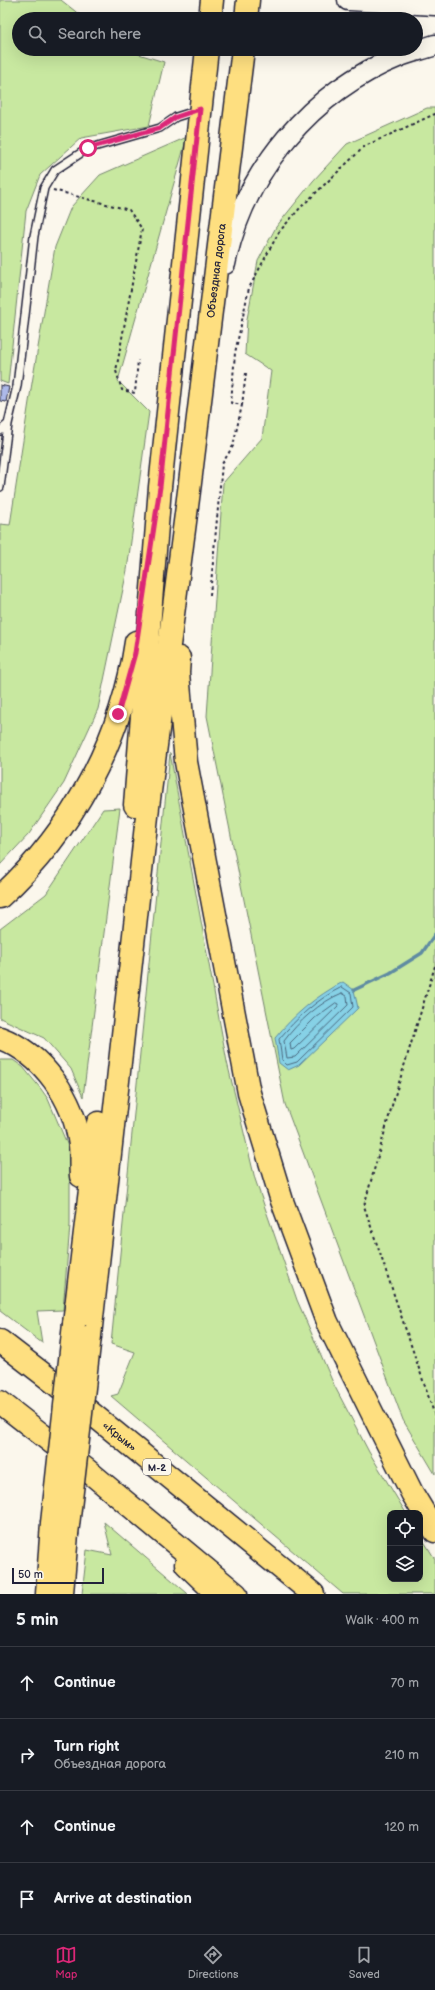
<!DOCTYPE html>
<meta charset="utf-8">
<style>
:root{--surface:#171b24;--page:#20242c;--text:#f1f3f6;--muted:#9ea1a6;--line:#363941;--accent:#db2777}
body{margin:0;font-family:"Balsamiq Sans",sans-serif;background:var(--page);color:var(--text)}
.controls{position:absolute;right:12px;bottom:12px;display:grid;overflow:hidden;border-radius:8px;box-shadow:0 4px 16px #0002}
.controls button{width:36px;height:36px;display:grid;place-items:center;padding:0;border:0;border-bottom:1px solid var(--line);background:var(--surface);color:var(--text);font:20px sans-serif}
.scale{position:absolute;left:12px;bottom:10px;width:92px;box-sizing:border-box;padding-left:4px;border:2px solid #22223b;border-top:0;font-size:11px;line-height:14px;white-space:nowrap;color:#22223b;-webkit-text-stroke:3px #fbf7ec;paint-order:stroke}
.stop{position:absolute;width:12px;height:12px;margin:-9px;border:3px solid #db2777;border-radius:50%;background:#fff}
.stop.end{background:#db2777;border-color:#fff;box-shadow:0 1px 4px #0008}
.list{margin:0;padding:0;list-style:none}
h2{display:flex;justify-content:space-between;align-items:center;height:52px;margin:0;padding:0 16px;font-size:17px}
h2 small{font-size:13px;font-weight:400;color:var(--muted)}
.list li{display:grid;grid-template-columns:26px 1fr auto;gap:12px;align-items:center;box-sizing:border-box;height:72px;padding:0 16px;border-top:1px solid var(--line)}
.list b{display:block;font-size:15px;white-space:nowrap}
.list p{margin:0;font-size:13px;white-space:nowrap;color:var(--muted)}
.list em{font-size:13px;font-style:normal;color:var(--muted)}
.icon{flex:none;width:22px;height:22px;fill:none;stroke:currentColor;stroke-width:2;stroke-linecap:round;stroke-linejoin:round}
.map{position:relative;flex:none;width:435px;height:1594px;overflow:hidden}
.search{position:absolute;background:var(--surface);box-shadow:0 4px 16px #0002;left:12px;right:12px;top:12px;height:44px;display:flex;align-items:center;gap:10px;box-sizing:border-box;padding:0 14px;border-radius:22px;color:var(--muted);font-size:15px}
.sheet{height:340px;background:var(--surface)}
nav{display:flex;justify-content:space-around;align-items:center;box-sizing:border-box;height:56px;border-top:1px solid var(--line);background:var(--surface);font-size:11px;color:var(--muted)}
nav a{display:grid;justify-items:center;gap:2px}
nav .on{color:var(--accent)}
.map>svg:first-child{display:block}
.green{fill:#c8e8a0;stroke:#75856e}
.water{fill:#86d1e6;stroke:#5e8ba2}
.lines{fill:none;stroke-linecap:round;stroke-linejoin:round}
.shore{stroke:#4a687f;stroke-width:1}
.stream{stroke:#5e8ba2;stroke-width:3.5}
.building{fill:#adb9e9;stroke:#22223b}
.service-casing{stroke:#22223b;stroke-width:10}
.secondary-casing{stroke:#22223b;stroke-width:23}
.primary-casing{stroke:#22223b;stroke-width:25}
.motorway-casing{stroke:#22223b;stroke-width:25}
.path{stroke:#22223b;stroke-width:2;stroke-dasharray:3 3;stroke-linecap:butt}
.service{stroke:#fbf7ec;stroke-width:7}
.secondary{stroke:#fbf7ec;stroke-width:20}
.primary{stroke:#fedf80;stroke-width:22}
.motorway{stroke:#fedf80;stroke-width:22}
.primary-bridge-casing{stroke:#22223b;stroke-width:25;stroke-linecap:butt}
.primary-bridge{stroke:#fedf80;stroke-width:22}
.route{stroke:#db2777;stroke-width:5}
.labels{text-anchor:middle;stroke-width:4;stroke-linejoin:round;paint-order:stroke}
.shield{fill:#fbf7ec;stroke:#636270;stroke-width:1}
.shield-label{font-size:10px;font-weight:bold;fill:#22223b}
.street-label{font-size:11px;fill:#22223b;stroke:#fbf7ec}
</style>
<div class="map">
<svg width="435" height="1594" viewBox="0 0 435 1594">
<rect width="100%" height="100%" fill="#fbf7ec"/>
<filter id="ink" filterUnits="userSpaceOnUse"><feTurbulence type="fractalNoise" baseFrequency=".025" numOctaves="2"/><feDisplacementMap in="SourceGraphic" scale="8" xChannelSelector="R" yChannelSelector="G"/><feConvolveMatrix kernelMatrix="1 2 1 2 8 2 1 2 1" color-interpolation-filters="sRGB"/></filter>
<g filter="url(#ink)">
<path class="green" d="M0,0H61L85,19H19V49H123L164,62L149,126L81,138L40,175L26,211L8,384L0,381Z
M427,108H435V1474L403,1420L285,1104L207,716L223,483L262,438L271,371L245,354L247,319L258,261L276,227L313,181L347,144Z
M187,137L118,381L149,412L127,570L98,709L64,783L29,834L0,865V524L10,525L31,389L55,247L71,207L100,175Z
M170,753L227,1062L255,1179L297,1300L334,1385L369,1452L406,1513H390V1579H420V1535L435,1559V1594H343L111,1396L118,1394L135,1352L111,1344Z
M120,808L83,1097L71,1069L44,1038L0,1018V929L46,894L103,809Z
M0,1060H13L23,1067L41,1089L48,1099L70,1151V1225L63,1310L37,1311L42,1343L0,1311Z
M104,1522L187,1593L188,1594H82L87,1550L112,1555Z"/>
<path class="water" d="M343,982L354,990L358,1008L299,1065L288,1070L279,1063L275,1038C294,1015 316,996 343,982Z"/>
<g class="lines">
<path class="shore" d="M342,987L351,993L353,1007L297,1062L287,1065L282,1060L279,1039C297,1018 317,999 342,987Z
M342,993L347,996L348,1005L295,1057L287,1058L284,1041C298,1022 320,1002 342,993Z
M336,1003L338,1004V1006L294,1049L291,1050L290,1043L315,1018Z"/>
<path class="stream" d="M354,990L390,973L422,953L435,934"/>
</g>
<path class="building" d="M0,385L9,387L6,402L0,401Z"/>
<g class="lines">
<defs>
<path id="service" d="M0,431L8,424L17,386L34,236L44,188L55,170L87,149L160,128L176,117L198,110
M0,487L8,424"/>
<path id="secondary" d="M348,0L435,5
M225,264C244,171 312,91 400,56C411,52 424,49 435,45"/>
<g id="primary">
<path d="M210,19L212,0"/>
<path d="M246,19L248,0"/>
<path d="M179,658L178,673L186,762L249,1093L282,1201L327,1322L412,1493L435,1531"/>
<path d="M135,805L160,487L207,49"/>
<path d="M0,897C72,832 122,739 136,642"/>
<path d="M0,1038C43,1054 74,1099 80,1145C81,1155 80,1165 81,1176"/>
<path d="M74,1324L98,1123"/>
<path id="s1" d="M90,1336L148,807L189,491L243,49"/>
<path d="M186,1564L217,1594"/>
<path d="M62,1593L67,1534"/>
<path d="M47,1594L52,1523"/>
</g>
<g id="motorway">
<path id="s2" d="M0,1341L52,1381L313,1594"/>
<path d="M0,1402L87,1470L236,1594"/>
</g>
</defs>
<use href="#service" class="service-casing"/>
<use href="#secondary" class="secondary-casing"/>
<use href="#primary" class="primary-casing"/>
<use href="#motorway" class="motorway-casing"/>
<path class="path" d="M53,190L129,210L142,229L116,371L122,390L135,393L138,360
M246,373L242,405L231,403L235,353L249,288L279,232L301,207L365,146L435,114
M210,595L222,464L233,446L242,405
M435,966L393,1102L364,1206L435,1416"/>
<use href="#service" class="service"/>
<use href="#secondary" class="secondary"/>
<use href="#primary" class="primary"/>
<use href="#motorway" class="motorway"/>
<defs>
<path id="primary-bridge" d="M52,1523L74,1324
M67,1534L90,1336"/>
</defs>
<use href="#primary-bridge" class="primary-bridge-casing"/>
<use href="#primary-bridge" class="primary-bridge"/>
</g>
</g>
<g class="lines" filter="url(#ink)">
<path class="route" d="M88,148L160,128L176,117L200,109L160,487L135,653L118,714"/>
</g>
<g class="labels">
<rect class="shield" x="143" y="1459" width="28" height="16" rx="3"/>
<g class="shield-label">
<text x="157" y="1471">М-2</text>
</g>
<g class="street-label">
<text dy="4" stroke="none"><textPath href="#s1" startOffset="1073">Объездная дорога</textPath></text>
<text dy="4" stroke="none"><textPath href="#s2" startOffset="153">«Крым»</textPath></text>
</g>
</g>
</svg>
<div class="controls">
<button><svg class="icon" aria-label="locate" viewBox="0 0 24 24"><circle cx="12" cy="12" r="6"/><path d="M12 2v4M12 18v4M2 12h4M18 12h4"/></svg></button>
<button><svg class="icon" aria-label="layers" viewBox="0 0 24 24"><path d="M12 4l9 5-9 5-9-5zM3 14l9 5 9-5"/></svg></button>
</div>
<div class="scale">50 m</div>
<div class="stop" style="left:88px;top:148px"></div>
<div class="stop end" style="left:118px;top:714px"></div>
<div class="search"><svg class="icon" aria-label="search" viewBox="0 0 24 24"><circle cx="10" cy="10" r="6"/><path d="M15 15l6 6"/></svg>Search here</div>
</div>
<section class="sheet">
<h2>5 min<small>Walk · 400 m</small></h2>
<ul class="list">
<li><svg class="icon" aria-label="ahead" viewBox="0 0 24 24"><path d="M12 20V5M6 11l6-6 6 6"/></svg><div><b>Continue</b></div><em>70 m</em></li>
<li><svg class="icon" aria-label="right" viewBox="0 0 24 24"><path d="M7 20v-9h11M14 6l5 5-5 5"/></svg><div><b>Turn right</b><p>Объездная дорога</p></div><em>210 m</em></li>
<li><svg class="icon" aria-label="ahead" viewBox="0 0 24 24"><path d="M12 20V5M6 11l6-6 6 6"/></svg><div><b>Continue</b></div><em>120 m</em></li>
<li><svg class="icon" aria-label="arrive" viewBox="0 0 24 24"><path d="M6 21V4h12l-3 4 3 4H6"/></svg><div><b>Arrive at destination</b></div></li>
</ul>
</section>
<nav>
<a class="on"><svg class="icon" aria-label="map" viewBox="0 0 24 24"><path d="M3 6l6-2 6 2 6-2v14l-6 2-6-2-6 2zM9 4v14M15 6v14"/></svg>Map</a>
<a><svg class="icon" aria-label="directions" viewBox="0 0 24 24"><path d="M12 3l9 9-9 9-9-9zM9 14v-3h6M13 9l2 2-2 2"/></svg>Directions</a>
<a><svg class="icon" aria-label="saved" viewBox="0 0 24 24"><path d="M7 4h10v16l-5-4-5 4z"/></svg>Saved</a>
</nav>
